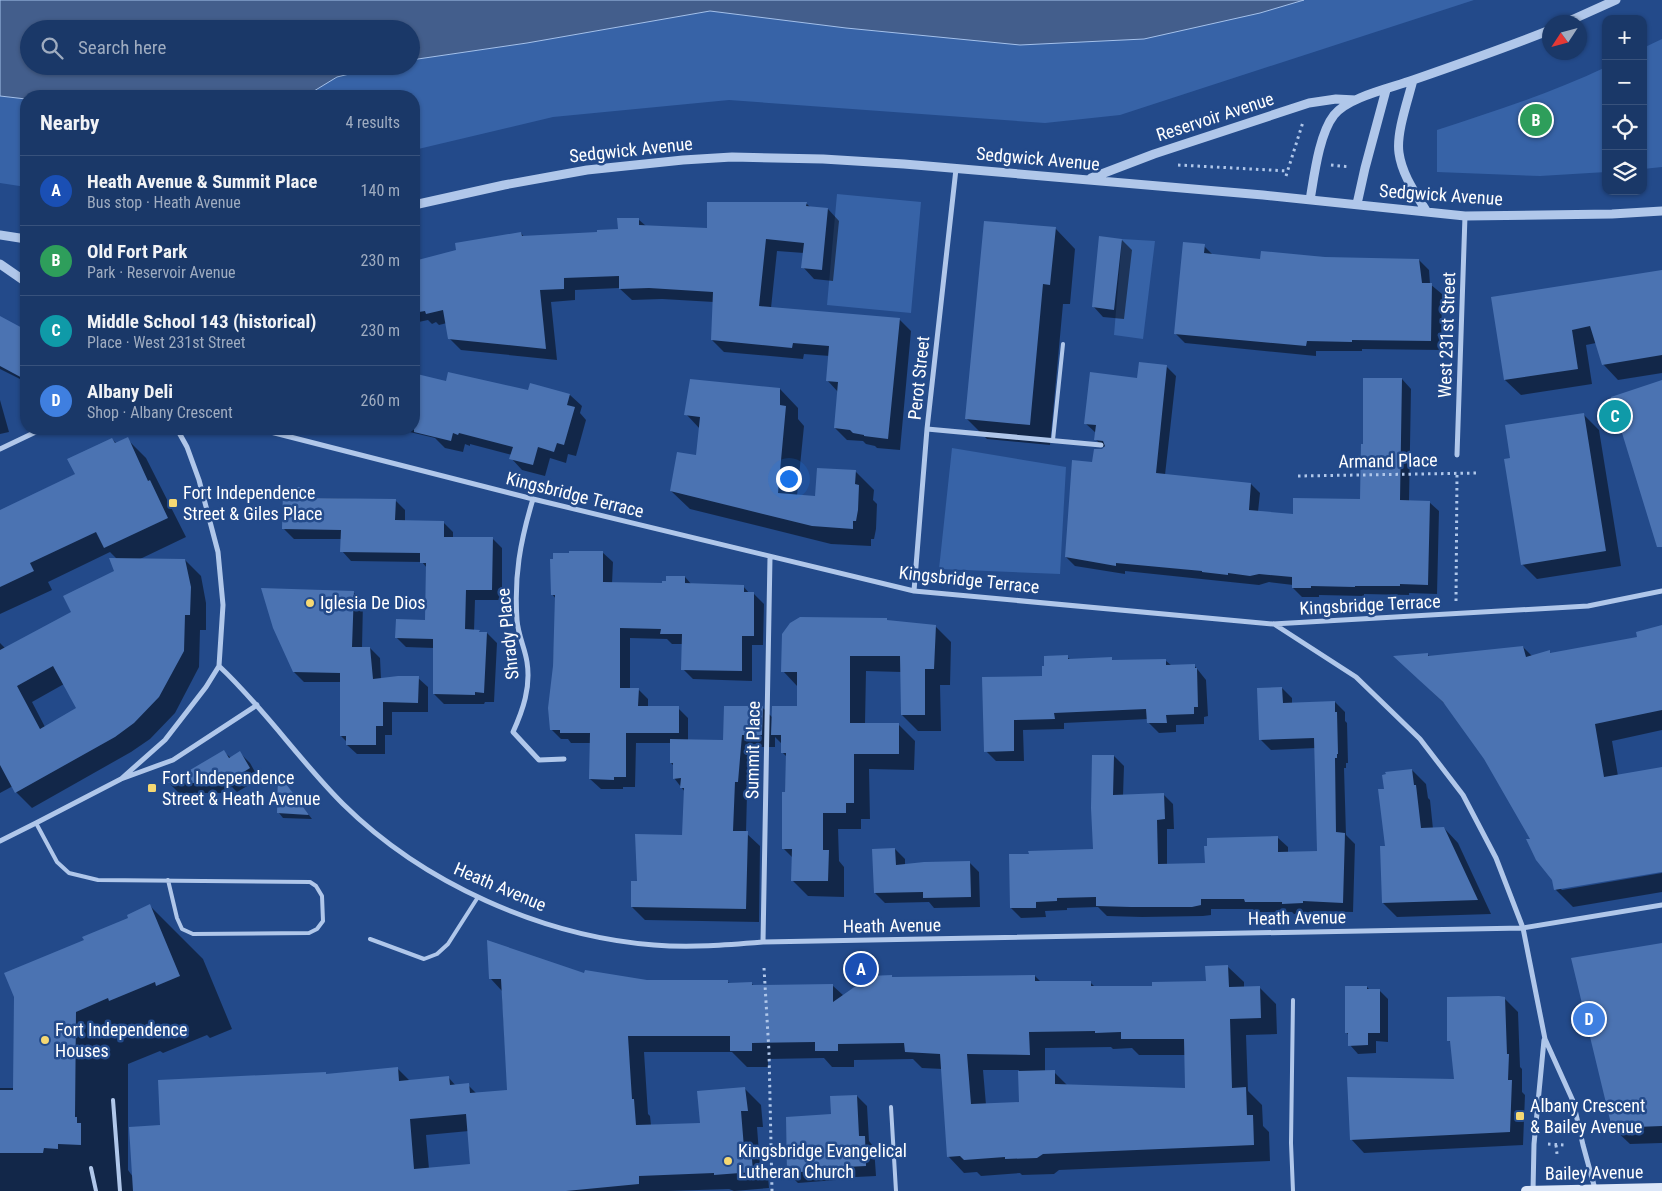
<!DOCTYPE html>
<meta charset="utf-8">
<style>
:root{--surface:#1a3868;--page:#274371;--text:#f1f3f6;--muted:#9facc0;--line:#38527c;--accent:#95b2f1}
body{margin:0;font-family:"Roboto Condensed",sans-serif;background:var(--page);color:var(--text)}
.controls{position:absolute;right:15px;top:15px;display:grid;overflow:hidden;border-radius:10px;box-shadow:0 1px 4px #0004}
.controls button{width:45px;height:45px;display:grid;place-items:center;padding:0;border:0;border-bottom:1px solid var(--line);background:var(--surface);color:var(--text);font:25px sans-serif}
.compass{position:absolute;left:1542px;top:15px;width:45px;height:45px;border-radius:50%;background:var(--surface);box-shadow:0 1px 4px #0004;rotate:234deg}
.you{position:absolute;left:788px;top:478px;width:18px;height:18px;margin:-12px;border:4px solid #fff;border-radius:50%;background:#1a73e8;box-shadow:0 0 0 8px #1a73e833}
.badge{display:grid;place-items:center;width:32px;height:32px;border-radius:50%;background:var(--accent);color:#fff;font-size:16px;font-weight:700}
.pin{position:absolute;translate:-50% -50%;border:2px solid #fff;box-shadow:0 1px 5px #0006}
.list{margin:0;padding:0;list-style:none}
h2{display:flex;justify-content:space-between;align-items:center;height:65px;margin:0;padding:0 20px;font-size:21px}
h2 small{font-size:16px;font-weight:400;color:var(--muted)}
.list li{display:grid;grid-template-columns:32px 1fr auto;gap:15px;align-items:center;box-sizing:border-box;height:70px;padding:0 20px;border-top:1px solid var(--line)}
.list b{display:block;font-size:19px;white-space:nowrap}
.list p{margin:0;font-size:16px;white-space:nowrap;color:var(--muted)}
.list em{font-size:16px;font-style:normal;color:var(--muted)}
.icon{flex:none;width:28px;height:28px;fill:none;stroke:currentColor;stroke-width:2;stroke-linecap:round;stroke-linejoin:round}
.map{position:relative;flex:none;width:1662px;height:1191px;overflow:hidden}
.search{position:absolute;background:var(--surface);box-shadow:0 1px 4px #0004;left:20px;top:20px;width:400px;height:55px;display:flex;align-items:center;gap:12px;box-sizing:border-box;padding:0 18px;border-radius:28px;color:var(--muted);font-size:19px}
.panel{position:absolute;background:var(--surface);box-shadow:0 1px 4px #0004;left:20px;top:90px;width:400px;height:345px;border-radius:20px}
.map>svg:first-child{display:block}
.green{fill:#3763a7}
.water{fill:#435e8c;stroke:#a4c1eb}
.shadow{fill:#0007;fill-rule:evenodd}
.building{fill:#4b73b2;fill-rule:evenodd}
.lines{fill:none;stroke-linecap:round;stroke-linejoin:round}
.path{stroke:#b0c7ea;stroke-width:3;stroke-dasharray:2.5 4;stroke-linecap:butt}
.service{stroke:#b0c7ea;stroke-width:4}
.minor{stroke:#b0c7ea;stroke-width:5}
.tertiary{stroke:#b0c7ea;stroke-width:9}
.secondary{stroke:#dbe6f8;stroke-width:10}
.poi-dot{fill:#f5d873;stroke:#234a8a;stroke-width:2}
.labels{text-anchor:middle;stroke-width:5;stroke-linejoin:round;paint-order:stroke}
.street-label{font-size:18px;fill:#fff;stroke:#234a8a}
.poi-label{font-size:18px;fill:#fff;stroke:#234a8a;text-anchor:start}
</style>
<div class="map">
<svg width="1662" height="1191" viewBox="0 0 1662 1191">
<rect width="100%" height="100%" fill="#234a8a"/>
<path class="green" d="M1304,0H1474L1120,115L1045,123L729,100L553,117L414,150V96H257L314,91L337,77L382,66H411V60L527,43L710,11L846,28L1260,13Z
M1662,39V167L1643,169V48Z
M1606,67V172L1540,176L1437,172V130C1494,111 1552,93 1606,67Z
M0,96L26,99V187L0,183Z
M837,194L921,202L911,313L827,305Z
M1122,239L1155,241L1143,339L1114,335Z
M952,448L1066,467L1060,574L939,569Z"/>
<path class="water" d="M0,0H1304L1260,13L1144,39L1020,45L846,28L710,11L527,43L411,60V29H29V66H382L337,77L314,91L257,96H26V99L0,96Z"/>
<path class="shadow" d="M806,203L811,208L828,209L839,221L833,281L814,279L803,267L804,253L777,251L771,308L899,319L911,331L900,450L877,448L875,446L866,444L863,441L847,440L835,428L838,392L827,380L830,356L804,354L803,359L724,352L712,340L714,302L662,299L632,300L619,288L575,290V300L551,302L557,360L461,350L449,338L447,323L439,325L436,322L432,324L428,320L414,323V263L521,233L524,237L598,234L619,230L638,219L646,226L709,229Z
M1055,228L1075,249L1070,304H1063L1050,445L987,439L967,419Z
M1122,240L1132,250L1124,319L1103,317L1093,306Z
M1204,246L1214,256L1261,261L1325,258L1419,260L1429,270L1430,284L1442,294L1441,350L1362,349V351H1316V356L1185,343L1175,333Z
M1662,271V373L1618,380L1603,364L1596,343L1586,345L1592,384L1521,395L1505,380L1493,298Z
M0,318L26,332V382L0,369Z
M1166,366L1176,376L1165,475L1251,484L1260,493L1258,512L1294,515L1361,500L1364,445L1402,379L1411,389L1409,502H1429L1439,511L1437,594L1409,593V595L1364,594V596L1319,595V597H1302L1293,588V585L1269,582L1259,585L1125,571V574L1075,566L1066,557L1094,463L1105,448L1096,440V433L1085,423L1139,379Z
M414,374L447,383L529,391L531,384L570,395L582,406L580,413L586,420L576,456L568,454L566,463L550,458L545,476L522,470L511,458L512,455L470,444V446L465,444L463,452L445,448L435,438L397,429H414Z
M780,389L798,408V419L804,426L797,496L816,498L855,471L874,490L873,500L877,504L876,529L874,539H871V546L831,544L690,509L671,491L697,457L700,429L686,414Z
M0,400L9,432L0,434Z
M1584,415L1599,430L1621,566L1537,579L1522,564L1512,459Z
M112,439L117,444L127,439L146,458L186,537L138,560H185L201,576L206,603V630H200L199,667L175,713L150,739L131,752L32,808L16,792L13,786L0,793V643L6,649L73,612L116,571L117,559L110,552L48,582L52,590L0,614V511L76,474ZM64,684L78,709L45,727L32,702Z
M305,488L315,498L395,500L405,510V522H443L453,532V538H492L502,548V600H475L474,631L487,633L497,643L494,702H485L484,704H444L434,694V648L406,647L396,637L427,621V568L422,562L351,561L342,551V539H294L284,529Z
M602,552L613,562L612,584L663,585L685,577L692,585L743,586L750,594H754L764,604L763,645H752V681L693,679L683,669V644H672L667,639L630,638V689H638L648,699V708H678L688,718V740L724,741L762,707L773,718L798,707V687L783,671L888,622L935,626L951,642L950,685H940L941,731H918L902,715L901,672L866,671L865,724H898L915,741L914,770L869,769L870,819H861V829H838L839,861L844,867V897L808,896L792,880L793,858L783,848L787,757L782,752V744L775,737V747H754L750,795L747,794L746,833L760,846L759,922L645,920L632,907L638,882L684,837L685,792L674,778V766L671,763V743H636L635,787H623V789H601L590,779L591,743H571L568,739H561L551,729L556,599L552,594Z
M353,592L363,602L362,648H370L380,658L381,679L418,678L428,687V712H392V735H385V754H357L347,745V742L341,736V682H304L294,672Z
M1662,626V730L1612,741L1618,776L1662,768V870L1560,888L1562,890L1662,873V892L1573,907L1556,890L1554,879L1485,758L1447,706L1396,657L1428,655L1430,657L1523,647L1532,656L1549,652L1552,654L1638,638Z
M1067,657L1071,660L1111,659L1114,661L1165,660L1172,666L1194,665L1206,680L1208,716L1204,717V724L1176,725V732L1159,733L1148,722V719L1064,723V729L1023,730L1024,761H996L986,751L1043,677Z
M1282,688L1292,698V704L1335,702L1345,712V721L1347,723L1348,763H1346V768H1344L1346,835L1355,844L1353,912L1313,911V913L1294,914L1292,912H1256L1253,909H1211V915L1203,916L1142,917L1107,916L1098,907L1067,908V910L1045,911L1046,917L1021,918L1011,908L1094,851L1114,756L1124,766L1123,796L1163,794L1173,804L1174,829H1167V865L1206,864L1277,837L1288,847V853L1318,852L1316,748L1271,750L1261,740Z
M224,752L231,758L240,753L250,763L259,779L237,792L232,787L222,793H179L170,784Z
M1412,770L1426,784L1428,798L1430,800L1433,829L1444,828L1458,843L1491,914L1397,917L1383,903L1386,848V790Z
M282,780L312,819L283,818L279,813Z
M895,849L905,859V865L969,862L979,872L980,907L934,908L929,902L885,903L875,893Z
M150,906L203,959L232,1029L210,1038L207,1035L163,1053L160,1051L128,1064V1170L133,1177L161,1127L325,1073L327,1075L398,1069L410,1081L449,1078L456,1086L468,1085L477,1094L508,1091L502,991L491,979L585,975L647,981H727L730,984H752L754,986L832,985L844,996L893,978L1035,976L1041,982H1090L1095,987H1153L1207,982L1227,966L1244,982V988H1260L1276,1004L1277,1034L1246,1035L1248,1091L1262,1105L1263,1126L1269,1132L1270,1161L1059,1170L1054,1174L1022,1175L1020,1173L981,1176L977,1172L964,1173L948,1156L943,1069L922,1068L913,1059L854,1060V1067H832L824,1058L768,1059V1067H747L732,1052H644L648,1114L650,1116L651,1125L702,1124L745,1089L761,1105L763,1127H757L760,1166L768,1176L769,1188L734,1191L729,1189L668,1191H0V1088H14L86,941L129,919ZM1111,1047L1113,1049L1132,1048L1139,1055H1186V1089L1068,1086L1054,1072H1045V1048ZM983,1070H1019L1020,1103L986,1105ZM469,1131L472,1165L429,1169L426,1135Z
M1662,943V1143L1630,1144L1613,1128Z
M1367,987L1370,990H1379L1388,999V1042L1376,1041V1053L1358,1054L1350,1045L1349,1036L1347,1033Z
M1504,998L1518,1012L1520,1067L1522,1069V1092L1525,1095L1523,1145L1364,1153L1351,1139L1455,1080L1452,1043L1448,1040Z
M857,1096L867,1106L869,1141L874,1147L876,1176L836,1178V1180L798,1183L788,1173Z"/>
<path class="building" d="M707,202H807L806,206L828,208L822,270L801,268L804,243L766,239L759,306L900,318L888,439L864,436V435L853,433L850,430L834,428L838,382L826,381L829,346L793,343L792,348L711,340L713,292L649,288L619,289V276L564,278V289L540,290L546,349L448,339L443,310L426,314L425,311L419,312L414,293V261L456,250L455,243L521,232L522,236L597,232V230L618,229L617,218H639V225L707,228Z
M984,221L1056,227L1050,285L1043,284L1030,425L965,419Z
M1099,236L1122,239L1114,310L1092,307Z
M1183,242L1205,244L1204,253L1260,259L1261,251L1325,257L1419,259L1422,283H1432L1431,341L1352,340V342L1307,341L1306,346L1174,334Z
M1662,270V355L1602,365L1590,326L1572,330L1578,369L1504,380L1491,297Z
M0,316L26,330V380L0,366Z
M1139,362L1167,365L1156,473L1251,483L1249,510L1293,514V498L1360,499L1361,444H1363V378H1402L1400,500L1430,501L1428,585L1400,584V586H1355V587L1311,586V588H1292V577L1259,574L1250,576L1228,573V575L1202,572V571L1116,563V566L1065,557L1072,460L1092,462L1094,449H1102L1105,446L1103,441L1094,440L1096,425L1084,424L1090,372L1137,378Z
M448,372L528,390L530,383L570,394L567,405L575,407L564,445L557,443L554,452L538,447L533,465L509,459L513,447L459,433L458,435L453,433L451,441L414,432V374L417,375V374L446,381Z
M690,379L780,388V405L786,406L778,493L815,496L817,468L856,470L855,484L859,485L858,510L856,521H853V529L812,526L670,491L677,452L696,455L700,417L684,415Z
M1662,380V547H1657L1611,397Z
M1584,413L1606,551L1521,565L1504,459L1510,458L1505,425Z
M128,437L148,481L150,480L168,518L104,548L96,532L30,563L34,571L0,587V510L75,474L67,459L112,438L115,443Z
M285,487H305V491H307V498L396,499L395,520L444,521V537H493L492,590H466L465,629L480,630L479,632H487L484,693L475,692V695L433,694V639L395,638L396,619L425,620L426,563H420V553L340,552L341,530L282,529L283,491H285Z
M569,551H603V582L662,583V581H666V576H685V583L744,585V592H754V636H742V671L681,670L682,634H660L661,629L620,628V688H639L638,706H679V733H626V777H614V780L589,779L590,733H560V730H550L548,708L553,666L555,595H551L550,559H553V553H569Z
M109,558L185,559L191,587L190,615H185L184,651L159,697L134,723L115,737L15,793L0,765V650L71,612L63,596L114,571ZM53,666L76,708L40,729L17,686Z
M261,588L354,591L352,647H370L373,679L398,676H419L418,703L383,702V726H376V745H346V736H340V673L293,672L273,628Z
M800,617L887,618V620L936,625L934,669H925V715H901L900,656H850V723H899V754H854V803H846V813H823V850H829L828,881H791L792,849H782V792H785L786,753H781V735H771L772,706H797V672H781L782,634L790,623Z
M1662,625V710L1595,724L1604,777L1662,767V872L1554,890L1552,880L1536,860L1526,839H1530L1484,759L1443,702L1393,656L1428,653V656L1523,646L1526,657L1550,650V653L1637,637L1636,632Z
M1068,655V659L1112,657V660L1166,659V665L1195,664V668H1197L1198,707H1194V714L1166,715L1167,723H1147L1146,709L1054,713L1055,719L1014,720V751L984,752L982,677L1042,676V666H1044V656Z
M1282,687L1283,703L1335,701V712H1337L1338,754H1337V758H1335L1336,832L1345,833L1343,903L1303,901V903L1282,904V902H1245L1244,899H1201V905L1192,907H1131L1096,906V897L1057,898V901L1036,902V908H1010L1009,854H1029L1028,851L1093,849L1091,808L1092,755H1114L1113,795L1164,793L1165,819L1157,820L1158,864L1205,863L1204,846H1207V838L1278,836V852L1317,851L1314,738L1259,740L1257,688Z
M724,706H763L762,735H742L738,782H735L733,831H748L746,909L631,907V881H637L635,834L682,835L684,788H680L681,778L673,779V763H670V739L723,740Z
M224,750L229,758L240,751L250,768L226,783L223,777L212,783H168Z
M1412,769L1414,785H1416L1421,828L1444,827L1478,900L1382,903L1380,846H1385L1378,789H1384L1382,775L1386,774L1385,772Z
M278,773L309,815L277,813Z
M895,848L896,865L924,862L970,861L971,897L923,898V892L874,893L872,849Z
M150,904L180,976L156,986L155,982L109,1001L108,998L76,1012L75,1117H77V1123H81V1145L58,1144V1149L44,1148L43,1153H0V1090H13L14,997L4,973L84,940L82,937L128,918L127,915Z
M487,940L584,973L585,970L647,980H728V983L752,982V985L833,984V1002L870,976L892,975V977L1035,975V981H1091V986H1152V982L1206,981L1205,966L1228,965L1229,987L1260,986L1261,1018L1230,1019L1232,1088L1246,1087L1247,1115H1253L1254,1145L1043,1154L1037,1158L1005,1159V1157L964,1160L960,1156L947,1157L940,1054L905,1052L904,1043L838,1044V1051H815V1042L752,1043V1051H730V1036H628L632,1099H634L636,1125L700,1123L697,1091L745,1087L748,1111H741L744,1148L752,1159L753,1172L714,1175V1173L639,1176V1184L566,1191H133L129,1127L160,1125L158,1080L326,1072V1074L398,1067L399,1081L449,1076L450,1085L469,1083L470,1093L507,1090L501,979H489ZM1095,1031V1033L1121,1032V1039H1184L1185,1088L1055,1084V1070L1018,1071L1019,1102L971,1104L967,1054L1030,1055L1029,1032ZM466,1114L470,1164L414,1169L410,1119Z
M1662,943V1126L1612,1128L1571,958Z
M1345,986H1367V989H1380V1033H1368V1045L1348,1046V1033H1345Z
M1499,996L1505,997L1507,1054H1509L1508,1080H1512L1510,1132L1350,1140L1347,1077L1454,1079L1450,1041H1447V997Z
M857,1095L859,1136H865L866,1166L826,1168V1170L787,1173L786,1117L831,1114L830,1096Z"/>
<g class="lines">
<path class="path" d="M1178,165L1288,171
M1331,165L1350,167
M1286,176L1303,122
M1298,476L1479,473
M1456,601L1457,474
M764,968L769,1052L772,1191
M1548,1144L1565,1145
M1556,1145L1557,1154"/>
<path class="service" d="M1053,440L1063,344
M36,823L57,862L69,873L98,880L310,882L316,886L322,896L323,921L317,929L309,933L193,934L182,929L177,918L168,880
M370,939L424,959L437,954L448,944L478,897
M113,1100L120,1191
M891,1107L896,1191
M91,1168L96,1191
M1293,1191L1291,1143L1293,1000"/>
<path class="minor" d="M259,429L533,499L914,591L1273,624L1588,606L1662,591
M927,429L1101,445
M0,449L42,429
M1457,455L1465,216
M533,499C520,542 514,576 517,620C518,635 525,648 527,662C531,687 523,710 513,732L539,760L564,759
M914,591L927,429L956,169
M1274,624L1356,677L1420,739L1463,795L1496,858L1523,928L1545,1039L1573,1101L1583,1145L1595,1189
M219,666C264,708 299,760 343,804C423,883 541,936 654,945C690,948 727,945 763,942L1523,928L1662,905
M121,779L165,740L206,687L219,666L223,605L218,552L199,480L187,447L177,429
M0,841L36,823L121,779L173,760L257,705
M763,942L770,557
M1533,1191L1534,1144L1544,1040"/>
<path class="tertiary" d="M1567,22L1616,0
M1413,80C1408,100 1396,133 1399,153C1402,175 1416,194 1427,212
M1091,178L1154,154L1309,103L1336,99L1356,100
M1310,200C1314,177 1319,134 1334,115C1348,97 1391,88 1413,80C1459,64 1505,48 1550,30
M1357,204L1365,168L1386,90
M414,205L504,185L587,170L683,160L732,157L823,159L904,164L1263,195L1465,216L1612,214L1662,211
M0,235L26,239
M0,264L26,282"/>
<path class="secondary" d="M1526,1191L1662,1188"/>
</g>
<g class="poi-dot">
<rect x="168" y="498" width="10" height="10" rx="2.5"/>
<circle cx="310" cy="603" r="5"/>
<rect x="147" y="783" width="10" height="10" rx="2.5"/>
<circle cx="45" cy="1040" r="5"/>
<rect x="1515" y="1111" width="10" height="10" rx="2.5"/>
<circle cx="728" cy="1161" r="5"/>
</g>
<g class="labels">
<g class="street-label">
<text transform="translate(1215 117) rotate(-18)" y="6">Reservoir Avenue</text>
<text transform="translate(631 150) rotate(-6)" y="6">Sedgwick Avenue</text>
<text transform="translate(1038 159) rotate(5)" y="6">Sedgwick Avenue</text>
<text transform="translate(1441 195) rotate(4)" y="6">Sedgwick Avenue</text>
<text transform="translate(1447 335) rotate(-88)" y="6">West 231st Street</text>
<text transform="translate(919 378) rotate(-84)" y="6">Perot Street</text>
<text transform="translate(1388 461) rotate(-1)" y="6">Armand Place</text>
<text transform="translate(575 495) rotate(14)" y="6">Kingsbridge Terrace</text>
<text transform="translate(969 580) rotate(6)" y="6">Kingsbridge Terrace</text>
<text transform="translate(1370 605) rotate(-3)" y="6">Kingsbridge Terrace</text>
<text transform="translate(508 634) rotate(-96)" y="6">Shrady Place</text>
<text transform="translate(753 750) rotate(-89)" y="6">Summit Place</text>
<text transform="translate(500 887) rotate(23)" y="6">Heath Avenue</text>
<text transform="translate(1297 918) rotate(-1)" y="6">Heath Avenue</text>
<text transform="translate(892 926) rotate(-1)" y="6">Heath Avenue</text>
<text transform="translate(1594 1173) rotate(-1)" y="6">Bailey Avenue</text>
</g>
<g class="poi-label">
<text x="183" y="499">Fort Independence<tspan x="183" dy="21">Street &amp; Giles Place</tspan></text>
<text x="320" y="609">Iglesia De Dios</text>
<text x="162" y="784">Fort Independence<tspan x="162" dy="21">Street &amp; Heath Avenue</tspan></text>
<text x="55" y="1036">Fort Independence<tspan x="55" dy="21">Houses</tspan></text>
<text x="1530" y="1112">Albany Crescent<tspan x="1530" dy="21">&amp; Bailey Avenue</tspan></text>
<text x="738" y="1157">Kingsbridge Evangelical<tspan x="738" dy="21">Lutheran Church</tspan></text>
</g>
</g>
</svg>
<div class="controls">
<button>+</button>
<button>−</button>
<button><svg class="icon" aria-label="locate" viewBox="0 0 24 24"><circle cx="12" cy="12" r="6"/><path d="M12 2v4M12 18v4M2 12h4M18 12h4"/></svg></button>
<button><svg class="icon" aria-label="layers" viewBox="0 0 24 24"><path d="M12 4l9 5-9 5-9-5zM3 14l9 5 9-5"/></svg></button>
</div>
<svg class="compass" viewBox="-18 -18 36 36"><path d="M0-13l5 13h-10z" fill="#e53935"/><path d="M0 13l5-13h-10z" fill="#9facc0"/></svg>
<div class="you"></div>
<div class="pin badge" style="left:861px;top:969px;background:#1a4fb4">A</div>
<div class="pin badge" style="left:1536px;top:120px;background:#2e9e5b">B</div>
<div class="pin badge" style="left:1615px;top:416px;background:#0f9aa8">C</div>
<div class="pin badge" style="left:1589px;top:1019px;background:#3f7fe0">D</div>
<div class="search"><svg class="icon" aria-label="search" viewBox="0 0 24 24"><circle cx="10" cy="10" r="6"/><path d="M15 15l6 6"/></svg>Search here</div>
<section class="panel">
<h2>Nearby<small>4 results</small></h2>
<ul class="list">
<li><span class="badge" style="background:#1a4fb4">A</span><div><b>Heath Avenue &amp; Summit Place</b><p>Bus stop · Heath Avenue</p></div><em>140 m</em></li>
<li><span class="badge" style="background:#2e9e5b">B</span><div><b>Old Fort Park</b><p>Park · Reservoir Avenue</p></div><em>230 m</em></li>
<li><span class="badge" style="background:#0f9aa8">C</span><div><b>Middle School 143 (historical)</b><p>Place · West 231st Street</p></div><em>230 m</em></li>
<li><span class="badge" style="background:#3f7fe0">D</span><div><b>Albany Deli</b><p>Shop · Albany Crescent</p></div><em>260 m</em></li>
</ul>
</section>
</div>
